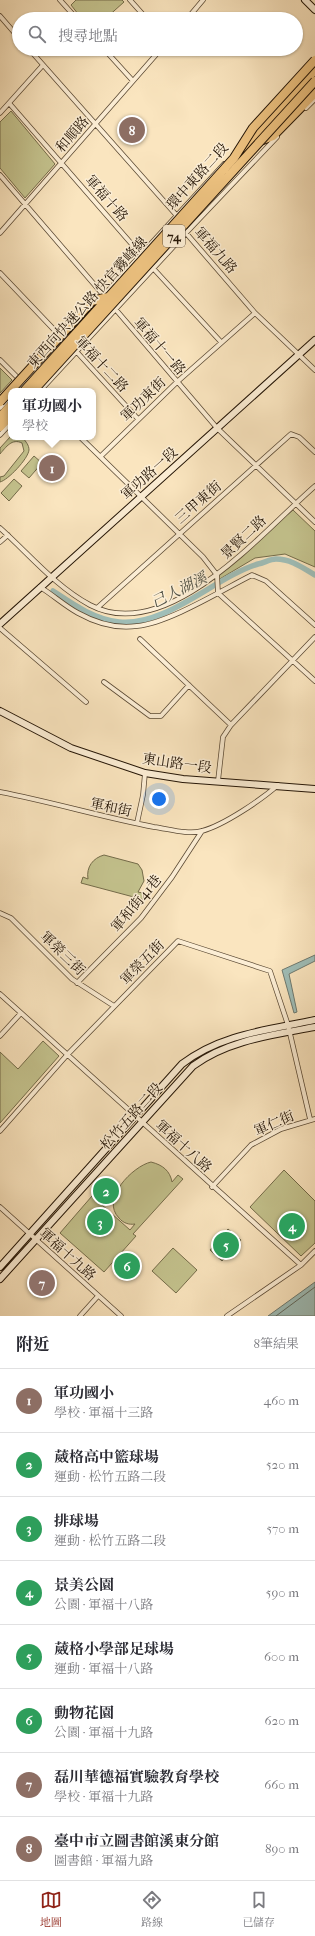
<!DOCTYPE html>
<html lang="zh-TW">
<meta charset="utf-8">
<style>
:root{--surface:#fff;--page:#f2f2f3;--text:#2b2b33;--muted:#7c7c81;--line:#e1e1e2;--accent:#8f2418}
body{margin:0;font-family:"IM FELL French Canon","Noto Serif TC",serif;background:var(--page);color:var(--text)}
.you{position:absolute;left:159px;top:799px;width:14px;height:14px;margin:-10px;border:3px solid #fff;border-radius:50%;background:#1a73e8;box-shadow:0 0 0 6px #1a73e833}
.badge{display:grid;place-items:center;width:26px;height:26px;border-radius:50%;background:var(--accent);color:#fff;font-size:13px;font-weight:700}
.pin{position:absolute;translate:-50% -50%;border:2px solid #fff;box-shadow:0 1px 4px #0006}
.popup{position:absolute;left:8px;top:388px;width:88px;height:52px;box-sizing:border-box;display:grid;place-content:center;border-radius:8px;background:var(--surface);filter:drop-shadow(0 1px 3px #0005);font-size:13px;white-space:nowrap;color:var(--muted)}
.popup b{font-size:15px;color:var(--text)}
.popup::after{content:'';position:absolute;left:50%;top:100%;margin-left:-8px;border:8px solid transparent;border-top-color:var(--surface)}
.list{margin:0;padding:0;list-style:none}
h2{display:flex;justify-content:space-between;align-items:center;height:52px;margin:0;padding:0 16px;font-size:17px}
h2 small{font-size:13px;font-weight:400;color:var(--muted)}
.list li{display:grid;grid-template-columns:26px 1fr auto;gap:12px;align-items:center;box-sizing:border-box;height:64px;padding:0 16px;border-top:1px solid var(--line)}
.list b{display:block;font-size:15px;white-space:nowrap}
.list p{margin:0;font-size:13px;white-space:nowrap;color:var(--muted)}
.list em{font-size:13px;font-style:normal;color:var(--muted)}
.icon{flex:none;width:22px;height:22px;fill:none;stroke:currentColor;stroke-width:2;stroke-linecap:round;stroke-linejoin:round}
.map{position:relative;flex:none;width:315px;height:1316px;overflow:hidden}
.search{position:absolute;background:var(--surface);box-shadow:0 1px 3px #0004;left:12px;right:12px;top:12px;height:44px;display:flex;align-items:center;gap:10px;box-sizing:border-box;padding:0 14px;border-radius:22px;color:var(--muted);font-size:15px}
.sheet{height:564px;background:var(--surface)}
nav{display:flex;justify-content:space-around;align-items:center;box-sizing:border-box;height:56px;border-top:1px solid var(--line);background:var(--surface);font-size:11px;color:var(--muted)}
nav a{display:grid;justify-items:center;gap:2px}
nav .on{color:var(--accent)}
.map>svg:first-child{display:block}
.green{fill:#c4c38e;stroke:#746c4a}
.water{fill:#9fbeb8;stroke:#6e7a71}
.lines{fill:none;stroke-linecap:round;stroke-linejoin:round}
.shore{stroke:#626a5f;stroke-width:1}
.canal{stroke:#9fbeb8;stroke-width:5.5}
.street-casing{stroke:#5a4934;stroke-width:5.5}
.secondary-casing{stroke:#241506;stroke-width:8}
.highway-casing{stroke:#241506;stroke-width:10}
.street{stroke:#fceed5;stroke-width:4}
.secondary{stroke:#fceed5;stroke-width:6}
.highway{stroke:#edc280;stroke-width:8}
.highway-bridge-casing{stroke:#241506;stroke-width:10;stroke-linecap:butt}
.highway-bridge{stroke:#edc280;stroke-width:8}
.labels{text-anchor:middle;stroke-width:3;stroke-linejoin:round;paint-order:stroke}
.shield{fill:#fceed5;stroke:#655644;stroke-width:1}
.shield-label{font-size:13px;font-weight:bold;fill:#241506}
.street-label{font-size:14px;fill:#241506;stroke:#fceed5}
.water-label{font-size:15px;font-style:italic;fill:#4f5044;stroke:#fceed5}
</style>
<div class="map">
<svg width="315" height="1316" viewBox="0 0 315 1316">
<rect width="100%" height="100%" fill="#fae5bf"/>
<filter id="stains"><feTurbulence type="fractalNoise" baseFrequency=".005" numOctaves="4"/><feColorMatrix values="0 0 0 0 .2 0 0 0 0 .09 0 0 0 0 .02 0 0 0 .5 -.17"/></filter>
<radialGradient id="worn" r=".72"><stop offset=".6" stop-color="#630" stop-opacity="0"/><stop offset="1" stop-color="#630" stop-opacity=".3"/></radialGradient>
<path class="green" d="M76,0H122L124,2L105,19H82L71,5Z
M11,111L55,164L25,198L0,168V122Z
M0,368L12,380L0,393Z
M11,436L23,438C26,442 29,445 29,450C28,459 8,480 0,482V477L4,476L24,451L22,443C12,438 6,447 0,454V448Z
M34,456L42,463L29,478L21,471Z
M14,479L22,486L9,501L1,493Z
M293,510L315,531V567L285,554L255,558L218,580H215L213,578L214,575Z
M104,855L138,864L142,870L144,881L138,892L147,894L145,900L81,883L83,877L88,879C86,867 93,858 104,855Z
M43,1041L59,1056L0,1123V1052L18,1069Z
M151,1162C163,1165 170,1171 172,1182L178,1175L183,1179L133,1234L136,1236L104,1272L60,1233L92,1196L130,1230L135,1224C129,1225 123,1223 119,1218C100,1199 133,1166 151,1162Z
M284,1170L315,1201V1243L301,1256L250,1207Z
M109,1180L117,1188L103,1203L95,1195Z
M228,1229L241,1240L222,1261L210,1250Z
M173,1248L197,1270L176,1293L152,1271Z"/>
<path class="water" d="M315,955V961L289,974L297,1012L294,1013L282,970Z
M315,1282V1316H268Z"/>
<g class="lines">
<path class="shore" d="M276,1316L315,1287"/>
<path class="canal" d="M53,591C74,605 94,619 119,622C166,627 215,577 258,564C264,563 270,559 276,559C291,559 303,568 315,575"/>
<defs>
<path id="street" d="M60,0L77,19
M130,0L147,19
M0,16L19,38
M187,19L203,0
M29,49L178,217
M104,49L133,81
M9,103L143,257
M306,108L315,99
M0,113L43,65
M0,175L105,297
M183,227L186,233L255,313L315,370
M0,233L161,49
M151,266L221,342
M0,273L61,337
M103,296L224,164
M111,304L217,428L315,522
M75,350L138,419
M0,360L21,381
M16,391L98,301
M40,391L186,233L277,137
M0,408L11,396
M0,435L11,423
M80,437L203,557L217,575L218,593
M101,456L177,382L255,313
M0,528C29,554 55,586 90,605C168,646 263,531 315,486
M0,542L8,535
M40,587C53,595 65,606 78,613C96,623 116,629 137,626C169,623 222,590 252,575L266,581L315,625
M218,593L315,681
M97,608L291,434L299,437L315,452
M0,628L86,702
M140,639L231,725
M104,682L150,716H161L189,685
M218,781L223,737L231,725L315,637
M0,792C52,802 102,817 154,827C169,829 188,835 202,831C224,825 261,800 278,785
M137,823L143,795L145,773
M0,913L11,918L72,979L114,1006
M77,983L141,918L172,877L202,831
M0,994L301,1265
M0,1036L21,1013
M0,1131L67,1055L178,941L270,971L288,1025L310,1119
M212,1187L251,1145L281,1129L315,1119
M0,1207L121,1316
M80,1316L98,1296
M227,1316L301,1265L315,1251"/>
<path id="secondary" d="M305,0L315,10
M0,624L315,340
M0,711L71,748L145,773L183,779L315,789
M0,1267L182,1064C221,1034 268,1030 315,1020
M0,1279L193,1066C228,1040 273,1035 315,1027"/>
<path id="highway" d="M260,141L273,136L315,93
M242,149L315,70
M0,417L11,405
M0,427L11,415"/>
</defs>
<use href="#street" class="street-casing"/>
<use href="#secondary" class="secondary-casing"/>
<use href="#highway" class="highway-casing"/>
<use href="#street" class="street"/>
<use href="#secondary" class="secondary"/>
<use href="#highway" class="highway"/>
<defs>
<path id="highway-bridge" d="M24,391L234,158L253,128L315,60
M33,391L315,81
M0,402L92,301L108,297"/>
</defs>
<use href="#highway-bridge" class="highway-bridge-casing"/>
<use href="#highway-bridge" class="highway-bridge"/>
</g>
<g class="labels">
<rect class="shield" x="163" y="225" width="22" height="22" rx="3"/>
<g class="shield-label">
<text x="174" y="241">74</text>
</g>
<g class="street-label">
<text transform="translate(72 134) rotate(-49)" y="5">和順路</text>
<text transform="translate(197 176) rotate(-48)" y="5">環中東路二段</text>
<text transform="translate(107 198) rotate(49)" y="5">軍福十路</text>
<text transform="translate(216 250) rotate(49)" y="5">軍福九路</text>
<text transform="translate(87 302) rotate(-48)" y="5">東西向快速公路 快官霧峰線</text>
<text transform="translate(160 346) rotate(49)" y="5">軍福十一路</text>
<text transform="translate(102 364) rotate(47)" y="5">軍福十二路</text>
<text transform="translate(143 399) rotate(-44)" y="5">軍功東街</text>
<text transform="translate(149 473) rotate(-42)" y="5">軍功路一段</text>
<text transform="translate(198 502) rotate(-41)" y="5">三甲東街</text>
<text transform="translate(243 537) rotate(-43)" y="5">景賢二路</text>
<text transform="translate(177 763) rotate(8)" y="5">東山路一段</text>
<text transform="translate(111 807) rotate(12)" y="5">軍和街</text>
<text transform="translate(136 903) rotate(-50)" y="5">軍和街41巷</text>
<text transform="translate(63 953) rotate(44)" y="5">軍榮三街</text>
<text transform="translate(142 962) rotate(-46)" y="5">軍榮五街</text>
<text transform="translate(131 1116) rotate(-48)" y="5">松竹五路二段</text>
<text transform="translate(274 1123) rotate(-24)" y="5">軍仁街</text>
<text transform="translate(184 1146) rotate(42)" y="5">軍福十八路</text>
<text transform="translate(68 1254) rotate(42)" y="5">軍福十九路</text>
</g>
<g class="water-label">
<text transform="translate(179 590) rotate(-27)" y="5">己人湖溪</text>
</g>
</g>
<rect width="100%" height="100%" filter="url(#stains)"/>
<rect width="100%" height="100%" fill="url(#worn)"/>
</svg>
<div class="you"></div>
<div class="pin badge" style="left:52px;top:468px;background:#8d6e63">1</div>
<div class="popup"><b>軍功國小</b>學校</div>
<div class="pin badge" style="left:106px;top:1191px;background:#2e9e5b">2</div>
<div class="pin badge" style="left:100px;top:1222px;background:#2e9e5b">3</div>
<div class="pin badge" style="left:292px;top:1226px;background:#2e9e5b">4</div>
<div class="pin badge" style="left:226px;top:1245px;background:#2e9e5b">5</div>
<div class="pin badge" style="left:127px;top:1266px;background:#2e9e5b">6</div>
<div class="pin badge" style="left:42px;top:1283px;background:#8d6e63">7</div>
<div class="pin badge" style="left:132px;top:130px;background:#8d6e63">8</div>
<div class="search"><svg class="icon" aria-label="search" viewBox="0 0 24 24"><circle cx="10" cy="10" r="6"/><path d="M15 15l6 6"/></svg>搜尋地點</div>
</div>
<section class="sheet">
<h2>附近<small>8筆結果</small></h2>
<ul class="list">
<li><span class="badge" style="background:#8d6e63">1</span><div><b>軍功國小</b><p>學校 · 軍福十三路</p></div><em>460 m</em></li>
<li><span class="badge" style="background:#2e9e5b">2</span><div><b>葳格高中籃球場</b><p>運動 · 松竹五路二段</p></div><em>520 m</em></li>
<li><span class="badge" style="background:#2e9e5b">3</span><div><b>排球場</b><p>運動 · 松竹五路二段</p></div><em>570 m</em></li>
<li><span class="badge" style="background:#2e9e5b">4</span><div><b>景美公園</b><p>公園 · 軍福十八路</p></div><em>590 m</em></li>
<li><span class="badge" style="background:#2e9e5b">5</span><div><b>葳格小學部足球場</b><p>運動 · 軍福十八路</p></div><em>600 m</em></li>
<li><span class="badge" style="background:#2e9e5b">6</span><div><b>動物花園</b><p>公園 · 軍福十九路</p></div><em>620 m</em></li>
<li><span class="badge" style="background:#8d6e63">7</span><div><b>磊川華德福實驗教育學校</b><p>學校 · 軍福十九路</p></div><em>660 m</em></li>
<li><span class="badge" style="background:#8d6e63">8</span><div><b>臺中市立圖書館溪東分館</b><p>圖書館 · 軍福九路</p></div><em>890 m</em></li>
</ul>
</section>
<nav>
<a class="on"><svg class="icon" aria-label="map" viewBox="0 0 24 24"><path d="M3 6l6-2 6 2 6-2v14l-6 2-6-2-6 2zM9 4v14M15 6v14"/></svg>地圖</a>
<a><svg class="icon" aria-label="directions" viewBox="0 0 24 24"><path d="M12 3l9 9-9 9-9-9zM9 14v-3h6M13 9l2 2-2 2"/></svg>路線</a>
<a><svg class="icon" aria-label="saved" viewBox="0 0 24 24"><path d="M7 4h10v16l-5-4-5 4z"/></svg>已儲存</a>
</nav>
